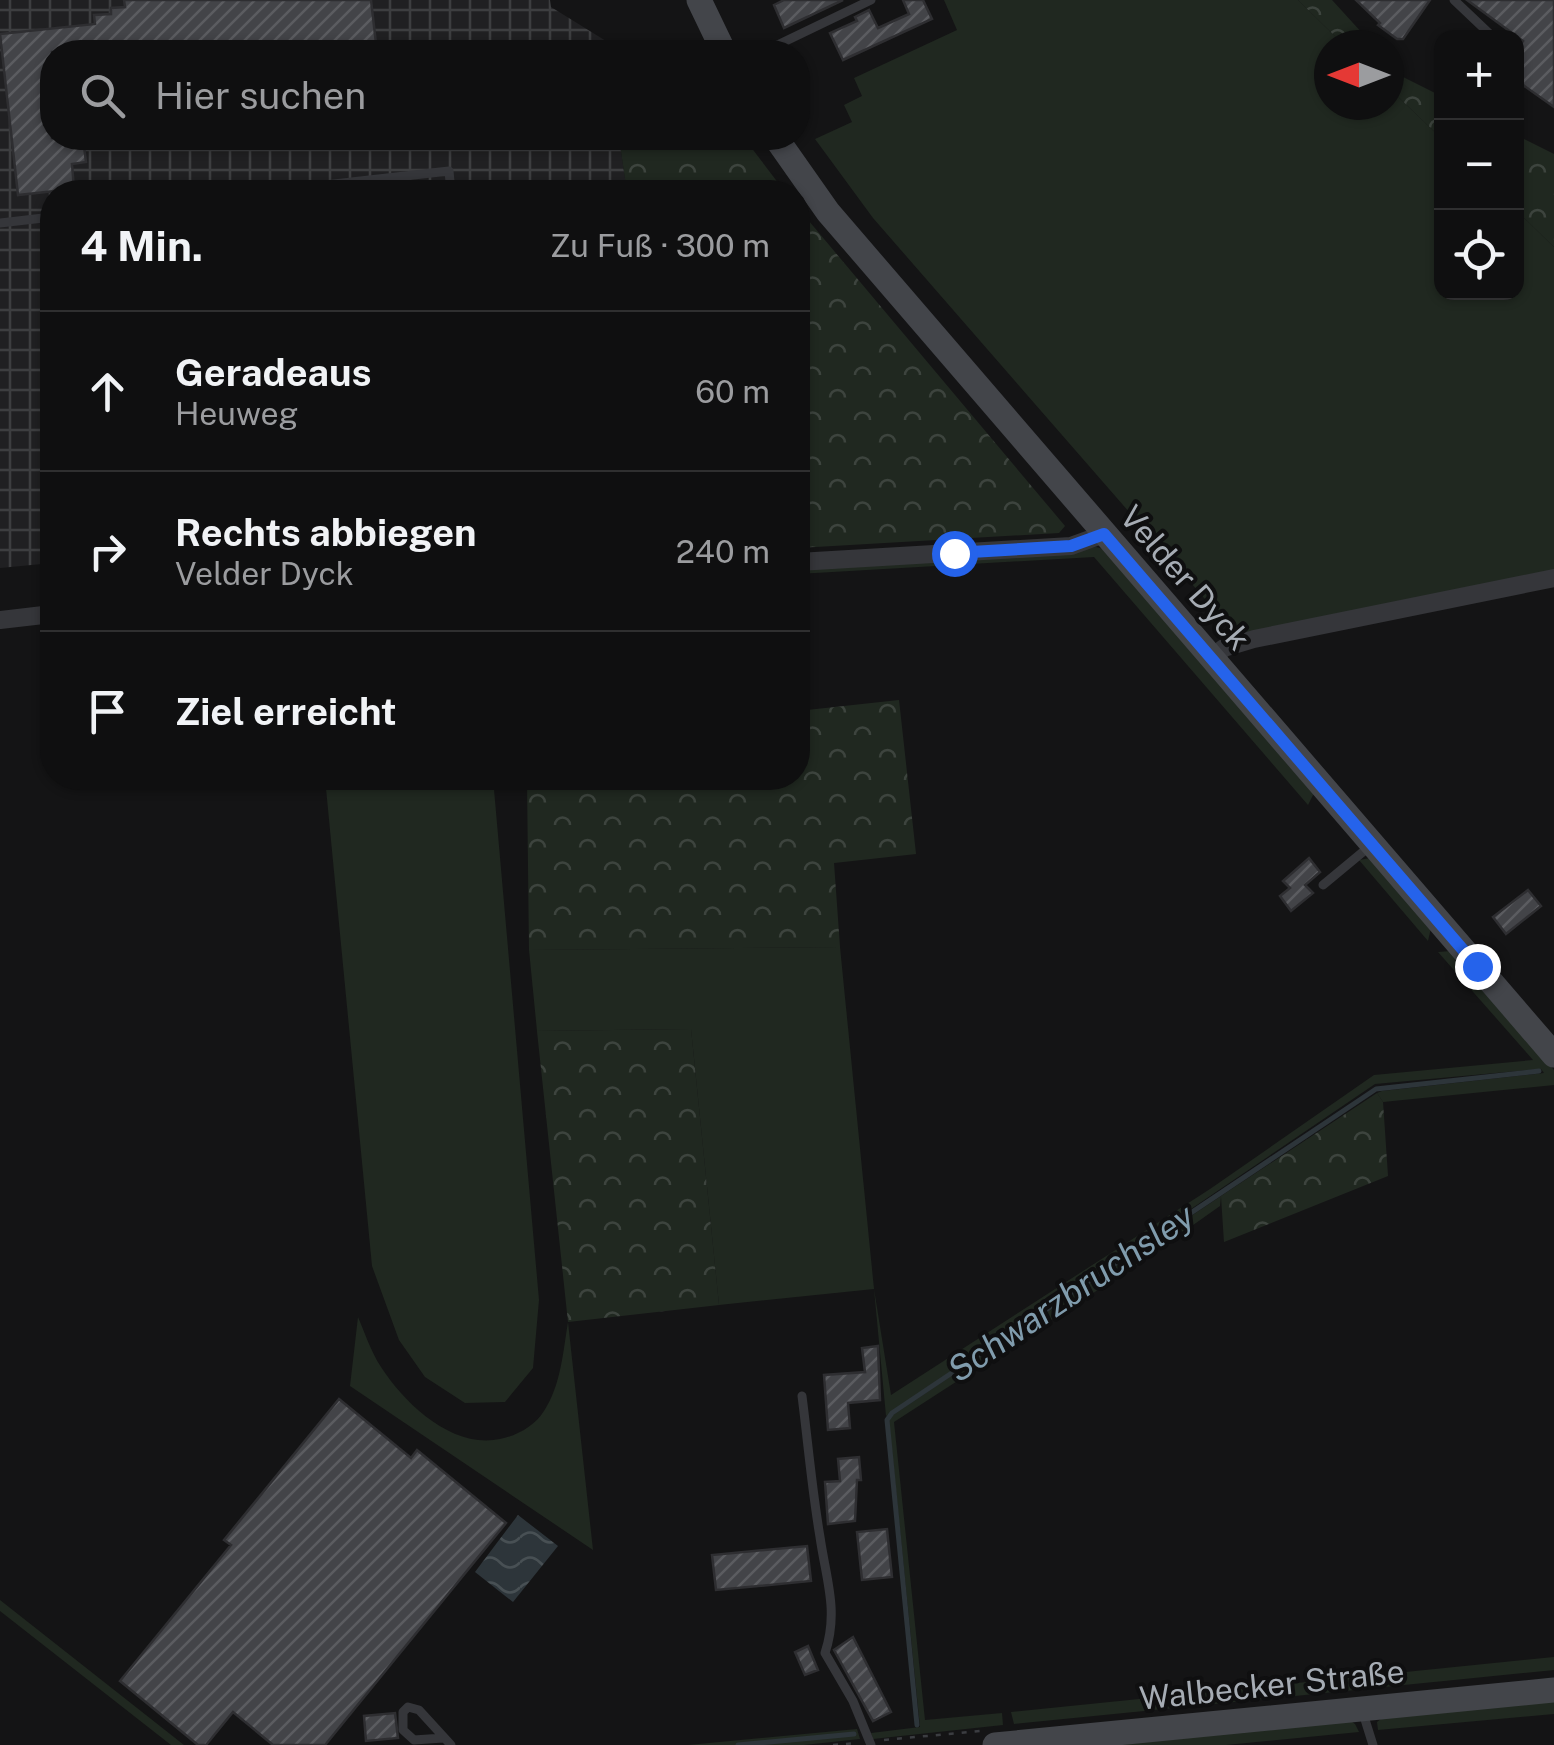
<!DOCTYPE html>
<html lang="de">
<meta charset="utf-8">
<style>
:root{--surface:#0f0f10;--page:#181819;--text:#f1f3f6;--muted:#9b9c9f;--line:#2f2f30}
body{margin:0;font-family:"Public Sans",sans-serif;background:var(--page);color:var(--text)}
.controls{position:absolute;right:30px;top:30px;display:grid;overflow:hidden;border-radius:20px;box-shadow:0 2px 8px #0004}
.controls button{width:90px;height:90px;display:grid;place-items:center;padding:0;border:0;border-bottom:2px solid var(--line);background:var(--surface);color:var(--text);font:50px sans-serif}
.compass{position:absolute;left:1314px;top:30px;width:90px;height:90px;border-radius:50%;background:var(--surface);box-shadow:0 2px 8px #0004;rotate:270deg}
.stop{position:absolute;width:30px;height:30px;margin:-22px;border:8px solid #2563eb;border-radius:50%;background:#fff}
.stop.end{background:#2563eb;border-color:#fff;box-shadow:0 2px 10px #0008}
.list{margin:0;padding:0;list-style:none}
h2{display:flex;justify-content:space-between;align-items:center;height:130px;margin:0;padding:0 40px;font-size:42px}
h2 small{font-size:32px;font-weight:400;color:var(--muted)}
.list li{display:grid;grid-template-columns:65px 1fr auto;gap:30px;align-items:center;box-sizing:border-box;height:160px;padding:0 40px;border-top:2px solid var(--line)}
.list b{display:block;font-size:38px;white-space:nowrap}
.list p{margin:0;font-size:32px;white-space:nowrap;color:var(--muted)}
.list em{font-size:32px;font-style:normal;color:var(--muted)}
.icon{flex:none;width:55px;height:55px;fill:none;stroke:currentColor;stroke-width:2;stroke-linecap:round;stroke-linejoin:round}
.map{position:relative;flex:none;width:1554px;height:1745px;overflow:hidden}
.search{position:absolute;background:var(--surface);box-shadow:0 2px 8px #0004;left:40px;top:40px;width:770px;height:110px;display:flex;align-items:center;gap:25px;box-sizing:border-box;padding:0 35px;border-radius:40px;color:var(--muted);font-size:38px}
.panel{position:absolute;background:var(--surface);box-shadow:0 2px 8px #0004;left:40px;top:180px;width:770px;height:610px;border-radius:40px}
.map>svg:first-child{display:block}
.industrial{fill:url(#industrial-grid)}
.green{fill:#202820}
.forest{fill:url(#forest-crowns)}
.water{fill:url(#water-waves)}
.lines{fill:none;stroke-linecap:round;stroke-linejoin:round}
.stream{stroke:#2d353a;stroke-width:5}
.building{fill:url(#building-hatch);stroke:#2e2e31;stroke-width:2.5}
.path{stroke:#3b3d41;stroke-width:2.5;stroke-dasharray:5 8;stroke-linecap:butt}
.service{stroke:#35363a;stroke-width:9}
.minor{stroke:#35363a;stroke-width:18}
.secondary{stroke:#43454a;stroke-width:25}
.route{stroke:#2563eb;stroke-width:12}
.labels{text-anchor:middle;stroke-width:8;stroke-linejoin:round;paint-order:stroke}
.street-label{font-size:32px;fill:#a6acb4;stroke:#0f0f10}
.water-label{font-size:35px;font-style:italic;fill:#809cad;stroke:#0f0f10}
</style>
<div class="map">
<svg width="1554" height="1745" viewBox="0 0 1554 1745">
<defs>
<pattern id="industrial-grid" width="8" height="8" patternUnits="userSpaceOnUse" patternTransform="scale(2.5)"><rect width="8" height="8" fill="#202022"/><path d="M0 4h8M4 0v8" fill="none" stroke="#3d3e40"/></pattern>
<pattern id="forest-crowns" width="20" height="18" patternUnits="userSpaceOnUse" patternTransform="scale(2.5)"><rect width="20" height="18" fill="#202820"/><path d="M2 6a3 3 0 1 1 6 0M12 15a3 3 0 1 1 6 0" fill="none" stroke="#3d443e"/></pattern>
<pattern id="water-waves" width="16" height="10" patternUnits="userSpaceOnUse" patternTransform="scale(2.5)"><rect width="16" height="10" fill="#2d353a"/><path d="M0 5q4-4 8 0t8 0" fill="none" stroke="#485054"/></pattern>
<pattern id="building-hatch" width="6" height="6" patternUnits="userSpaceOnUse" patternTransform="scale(2.5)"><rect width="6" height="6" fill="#434448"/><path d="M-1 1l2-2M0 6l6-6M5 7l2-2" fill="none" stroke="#5b5c60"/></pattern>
</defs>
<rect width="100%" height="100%" fill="#141415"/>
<path class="industrial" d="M0,0H550L551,7L606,41L610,52H52V138H619L627,192H52V563L0,568Z"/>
<path class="green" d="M944,0H1298L1344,45H1329V105H1389V88L1441,138L1442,292H1516L1517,211L1554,247V573L1238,637L873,218L815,139L852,122L844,105L862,96L854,78L957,30Z
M1096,547L1104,549L1314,793L1308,805L1094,557L798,574V566Z
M325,778H493L539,1300L533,1368L505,1402L465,1403L425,1377L399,1340L372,1266Z
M1370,858L1431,928L1428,941L1359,860Z
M840,947L874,1289L891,1395L1210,1189L1374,1075L1533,1060L1438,952L1451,951L1554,1070V1085L1383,1102L1377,1093L1382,1091L1544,1073L1541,1069L1375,1084L886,1416L874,1289L719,1305L691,1029L537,1031L529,950Z
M1221,1196L1220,1206L1138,1264L894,1422L925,1720L1002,1713L1003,1725L873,1739L871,1733L920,1727L889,1421L893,1415Z
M358,1317C365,1333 371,1352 381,1367C405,1404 452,1449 500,1439C516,1436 535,1426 544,1411C561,1385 563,1352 568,1322L593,1550L350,1386Z
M0,1600L184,1745H171L0,1611Z
M1554,1657V1670L1014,1724L1011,1712Z
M1554,1699V1714L1378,1730L1377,1722L1387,1714Z
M1348,1719L1355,1724L1359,1732L1226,1745H1088Z
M857,1729L860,1739L804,1745H688Z"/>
<path class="forest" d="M1298,0H1332L1373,45H1344Z
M1389,63L1401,76L1441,96V138L1389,88Z
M1516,135L1554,154V247L1517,211Z
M619,138H744L785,192H627Z
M798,208L1065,526L1059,533L798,548Z
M899,700L916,854L834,863L840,947L529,950L527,778H798V711Z
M691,1029L719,1305L568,1322L537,1031Z
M1377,1093L1383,1102L1388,1176L1224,1242L1221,1196Z"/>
<path class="water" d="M518,1515L558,1546L513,1602L475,1572Z"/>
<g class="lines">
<path class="stream" d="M917,1725L887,1420L892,1413L1376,1089L1539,1071
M738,1745L854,1734"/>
</g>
<path class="building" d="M124,0H371L377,52H201L187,45L182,52H52V138H83L86,162L72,164L74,189L18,195L0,34L95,24L94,15L111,14V8L125,7Z
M784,0H843L784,28L774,5Z
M903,0H923L932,19L843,60L830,33L857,21L855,17L869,10L878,28L909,14Z
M1356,0H1430L1403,39H1397L1378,25L1380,23Z
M1467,0H1554V107L1516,80V51L1523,41Z
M1309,858L1320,872L1305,885L1313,893L1291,911L1280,896L1290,888L1283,881Z
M1528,890L1541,906L1506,934L1493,917Z
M878,1346L880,1400L848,1403L850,1428L828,1430L824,1375L865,1372L862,1348Z
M339,1399L411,1458L417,1450L506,1523L325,1745H273L233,1712L206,1745H198L120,1681L231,1545L224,1540Z
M859,1457L861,1480H857L855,1521L828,1524L825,1482L840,1481L838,1459Z
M887,1529L892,1577L862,1580L857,1532Z
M807,1546L811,1581L716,1590L712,1555Z
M853,1637L891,1712L873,1721L834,1650Z
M808,1646L818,1670L805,1675L795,1652Z
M395,1713L398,1738L366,1741L364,1716Z"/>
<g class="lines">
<path class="path" d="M884,1740L980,1731
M833,1745L856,1743"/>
<path class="service" d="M1454,0L1494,38
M763,52L871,0
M263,192L449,171L451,192
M0,223L52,217
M1323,885L1370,846
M802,1396C808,1443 812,1490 820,1537C826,1579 839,1611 825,1653L853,1701L871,1745
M1362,1710L1373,1745
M443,1738L414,1740L403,1730V1712L408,1707L419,1710L451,1745"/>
<path class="minor" d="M798,562L1071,546L1104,534
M0,620L52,614
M1211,658L1224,648L1254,639L1554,578"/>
<path class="secondary" d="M699,0L724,52
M776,138L828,212L1554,1055
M995,1745L1554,1690"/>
</g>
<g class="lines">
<path class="route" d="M954,553L1071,546L1104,534L1477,966"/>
</g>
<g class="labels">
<g class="street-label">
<text transform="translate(1185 578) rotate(49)" y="11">Velder Dyck</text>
<text transform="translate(1272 1685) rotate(-6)" y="11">Walbecker Straße</text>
</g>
<g class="water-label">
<text transform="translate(1071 1293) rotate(-34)" y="12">Schwarzbruchsley</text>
</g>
</g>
</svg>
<div class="controls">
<button>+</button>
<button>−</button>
<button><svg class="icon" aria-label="locate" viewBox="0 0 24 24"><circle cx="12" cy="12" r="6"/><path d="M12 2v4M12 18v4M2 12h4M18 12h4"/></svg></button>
</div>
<svg class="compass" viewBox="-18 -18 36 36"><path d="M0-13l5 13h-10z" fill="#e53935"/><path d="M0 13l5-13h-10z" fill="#9b9c9f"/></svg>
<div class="stop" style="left:954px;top:553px"></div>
<div class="stop end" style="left:1477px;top:966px"></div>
<div class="search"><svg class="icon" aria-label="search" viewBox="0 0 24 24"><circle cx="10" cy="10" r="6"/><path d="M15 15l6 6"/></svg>Hier suchen</div>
<section class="panel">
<h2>4 Min.<small>Zu Fuß · 300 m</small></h2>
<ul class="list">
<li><svg class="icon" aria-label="ahead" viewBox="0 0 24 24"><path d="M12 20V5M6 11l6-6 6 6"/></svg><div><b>Geradeaus</b><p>Heuweg</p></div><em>60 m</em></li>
<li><svg class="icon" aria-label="right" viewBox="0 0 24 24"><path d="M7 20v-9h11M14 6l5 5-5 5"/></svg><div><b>Rechts abbiegen</b><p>Velder Dyck</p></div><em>240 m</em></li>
<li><svg class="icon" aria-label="arrive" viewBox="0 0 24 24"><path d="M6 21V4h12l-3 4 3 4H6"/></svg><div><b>Ziel erreicht</b></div></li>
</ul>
</section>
</div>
